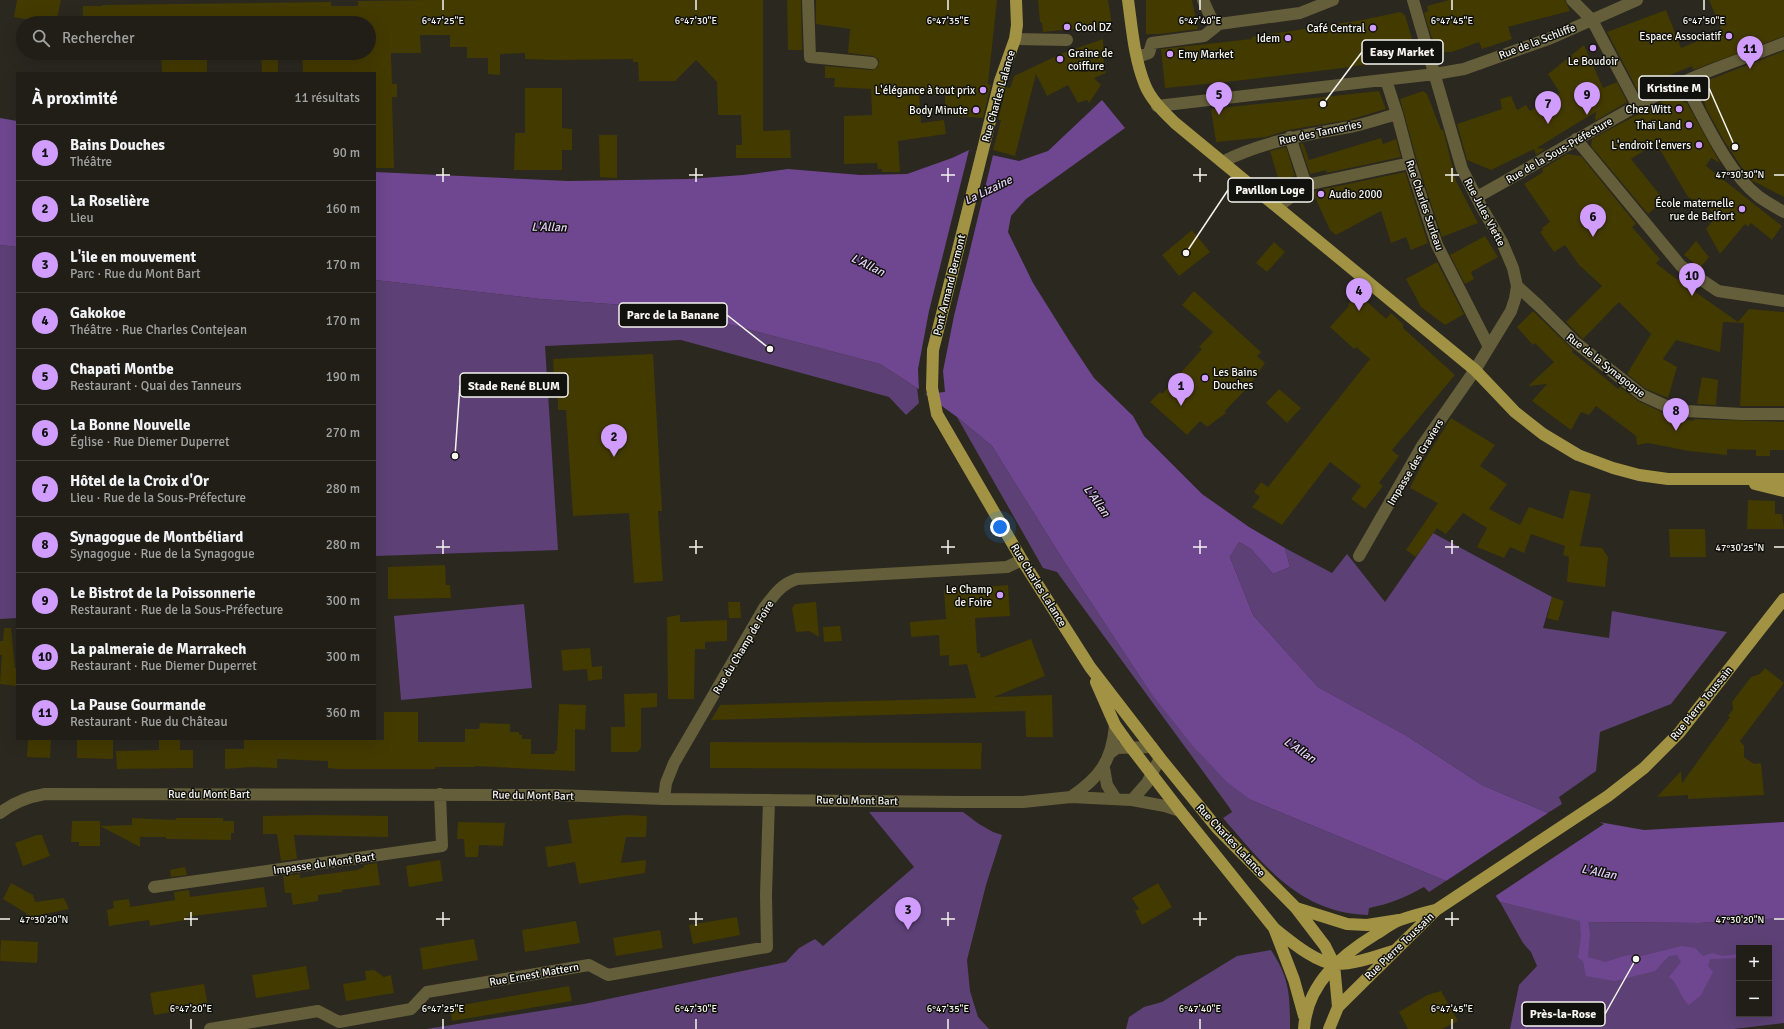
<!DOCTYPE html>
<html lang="fr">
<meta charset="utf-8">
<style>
:root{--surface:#201e17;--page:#282720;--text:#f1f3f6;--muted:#a2a2a1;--line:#3d3c36;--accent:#d09dff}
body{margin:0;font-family:Signika,sans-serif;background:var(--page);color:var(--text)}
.controls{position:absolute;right:12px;bottom:12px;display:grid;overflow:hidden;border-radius:0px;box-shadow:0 4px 16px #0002}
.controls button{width:36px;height:36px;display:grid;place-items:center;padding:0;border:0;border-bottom:1px solid var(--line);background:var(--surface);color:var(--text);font:20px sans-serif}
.you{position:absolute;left:1000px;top:527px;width:14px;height:14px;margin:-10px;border:3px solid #fff;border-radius:50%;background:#1a73e8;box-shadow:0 0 0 6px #1a73e833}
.badge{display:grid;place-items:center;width:26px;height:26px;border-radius:50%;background:var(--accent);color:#111;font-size:13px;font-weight:700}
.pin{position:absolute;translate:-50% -33px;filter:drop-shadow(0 1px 2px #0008)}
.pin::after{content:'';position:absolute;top:21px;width:14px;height:12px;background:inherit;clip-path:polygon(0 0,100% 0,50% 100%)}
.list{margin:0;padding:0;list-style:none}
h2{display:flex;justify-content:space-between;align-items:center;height:52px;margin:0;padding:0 16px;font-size:17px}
h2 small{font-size:13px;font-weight:400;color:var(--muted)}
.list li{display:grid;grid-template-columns:26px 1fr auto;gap:12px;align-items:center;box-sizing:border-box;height:56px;padding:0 16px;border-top:1px solid var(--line)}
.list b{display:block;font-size:15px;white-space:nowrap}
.list p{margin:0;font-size:13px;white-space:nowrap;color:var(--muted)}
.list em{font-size:13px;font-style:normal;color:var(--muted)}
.icon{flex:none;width:22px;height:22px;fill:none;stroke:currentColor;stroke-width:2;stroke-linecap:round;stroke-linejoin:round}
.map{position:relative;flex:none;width:1784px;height:1029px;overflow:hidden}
.search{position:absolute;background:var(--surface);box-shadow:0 4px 16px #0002;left:16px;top:16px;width:360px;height:44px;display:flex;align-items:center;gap:10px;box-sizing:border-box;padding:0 14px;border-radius:22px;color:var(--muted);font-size:15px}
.panel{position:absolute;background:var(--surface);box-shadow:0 4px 16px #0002;left:16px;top:72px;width:360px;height:668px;border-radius:0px}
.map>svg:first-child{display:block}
.green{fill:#5d4176;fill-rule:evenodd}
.water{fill:#6f4790}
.pier{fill:#2a281f}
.building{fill:#433a00}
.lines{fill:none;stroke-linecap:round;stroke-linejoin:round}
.minor{stroke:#645e3a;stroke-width:12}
.major{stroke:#a19343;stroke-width:12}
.ticks{fill:none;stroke:#f6f5ef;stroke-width:1.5}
.poi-dot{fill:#d09dff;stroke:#11110d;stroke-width:1.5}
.labels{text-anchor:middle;stroke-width:3;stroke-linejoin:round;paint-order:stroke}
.poi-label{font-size:11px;fill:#f6f5ef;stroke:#11110d;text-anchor:end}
.street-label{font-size:11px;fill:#f6f5ef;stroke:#11110d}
.water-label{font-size:12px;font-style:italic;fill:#e5d1fa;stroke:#11110d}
.ticks-label{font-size:10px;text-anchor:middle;fill:#f6f5ef;stroke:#11110d;stroke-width:3;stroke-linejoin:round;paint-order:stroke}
.leader{fill:none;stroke:#f6f5ef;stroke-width:1.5}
.callout-dot{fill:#f6f5ef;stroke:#11110d;stroke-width:1.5}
.callout{fill:#11110d;stroke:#f6f5ef;stroke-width:1.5}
.callout-label{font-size:12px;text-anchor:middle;font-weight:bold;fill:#f6f5ef}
</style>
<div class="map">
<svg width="1784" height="1029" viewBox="0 0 1784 1029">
<rect width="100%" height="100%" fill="#2a281f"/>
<path class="green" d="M0,245L17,247V618L0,619Z
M375,280L540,299L667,308L880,364L917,388L919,403L906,415L889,397L681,340L545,346L558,550L375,556Z
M957,417L992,446L1065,563L1150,692L1251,800L1446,881L1429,892L1424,887C1406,897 1390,904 1369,908L1368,915C1299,913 1265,866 1223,818L1232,812L1229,807L1057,572L1043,568Z
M1433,533L1552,597L1543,628L1609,638L1612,611L1727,632L1671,704L1600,732L1596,771L1559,797L1562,804L1548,813L1482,785L1407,736L1318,687L1253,615L1230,557L1239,542L1251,549L1273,574L1290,567L1285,548L1332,573L1347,554L1385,602Z
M524,604L532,688L401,700L394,616Z
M869,812H963L979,824L993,832L1002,835L986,885L967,960L970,991L978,1017L989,1029H426L584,1004L786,962L799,948L815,939L823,946L914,867Z
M1500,902L1588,922L1699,923L1784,918V1023L1734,1029H1510L1519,985L1537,966L1531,952L1523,943ZM1739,948H1769V1014H1739Z
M1271,950C1290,979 1290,996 1290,1029H1126L1129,1017L1144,1007L1162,1002L1237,956Z"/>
<path class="water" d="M1102,100L1125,128L1026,199L1011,216L1008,232L1033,283L1070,342L1094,378L1133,416L1144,436L1202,494L1249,527L1285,548L1290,567L1273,574L1251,549L1239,542L1230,557L1253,615L1318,687L1407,736L1482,785L1548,813L1644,830L1784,822V918L1699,923L1588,922L1590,933L1588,957L1605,962L1628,955L1642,956L1682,946L1695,948L1703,956L1712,953L1722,956L1739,954V958L1710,959L1708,966L1713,972L1701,995L1689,1005C1679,997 1679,983 1669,977L1681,962L1677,955L1669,956L1655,971L1615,981L1586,976L1583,961L1578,958L1581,937L1580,921L1500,902L1495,895L1446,881L1251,800L1227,782L1193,746L1150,692L1065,563L992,446L957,417L917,388L880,364L667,308L540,299L375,280V172L568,181L688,179L743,175L788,169L860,175L907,174L952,158L969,150L1019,161L1048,151Z
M0,118L17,121V247L0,245Z"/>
<path class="pier" d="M969,150L993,155L954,316L943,371L945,392L922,394L919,392L918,369L929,311Z
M1551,811L1594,819L1604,824L1494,897L1443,883Z"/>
<path class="building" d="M17,0H61L56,23H47L14,17Z
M430,0H763V131L790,130L791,158H736V145H742L741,115H718L717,82L696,60L675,81H639L638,62H633V59L555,60L525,59V53L500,54V75L488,74V58H467V47H450V35H420L421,53H391L392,84H397V97H392L394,168H375V73H303L302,53H331V56H358V53H369V23H83V6H102L103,5L331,2V6H358V1Z
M787,0H801L802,50H788Z
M816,0H997L988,84L991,85L983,118L945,115V94L919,93L921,123L944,120L946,134L898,141L900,172H882V169H878L877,163L844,164V116L872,115L871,89L834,87L835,78H825V66L872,70L878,67L879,60L873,56L848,53L850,29L816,24Z
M1038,0H1108L1112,25L1043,32L1042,23L1040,22Z
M1146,0H1192L1198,29L1160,34H1146Z
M1449,0H1565L1570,11L1508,27L1512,39L1482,49L1479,42L1452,52H1444L1439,49L1431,36L1424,13L1428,11L1427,6Z
M1709,0H1784V36L1693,70L1692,66L1658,80L1660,85L1640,95L1607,32L1666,10L1681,48L1722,31Z
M1400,12L1405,15L1417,56L1343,68L1235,81L1165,88L1161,49L1252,39V37L1362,20Z
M1103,39L1104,68L1106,73L1094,78L1101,85L1089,103L1087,100L1078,103L1068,85L1047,96L1036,74L1015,156L993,150L1001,120H998L1006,87L1010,88L1014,76L1063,53Z
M1584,45L1603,88L1617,82L1627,102L1595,121L1596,112L1574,125L1537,148L1545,149L1536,155L1534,149L1491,170L1467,160L1457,124L1502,109L1500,99L1511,96L1517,110L1526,105L1530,111L1560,93L1548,74Z
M1784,51V197L1751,180L1742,168L1723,139L1707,110L1698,84Z
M261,53H274V60H278V73H262Z
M161,54H207V73H162Z
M525,88H562V128L572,129V150H562V170H514L515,133H525Z
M1379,91L1386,109L1349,120L1288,130L1266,137L1216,142L1211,109Z
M1423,91L1427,94L1441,130L1443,129L1456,181L1478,223L1442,237L1417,161L1400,99Z
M1670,97L1687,103L1720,163L1711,158L1706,166L1782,226L1772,240L1751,223L1748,227L1745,224L1720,254L1706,229L1716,216L1706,206L1688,197L1656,143L1631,159L1664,200L1648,214L1591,146L1592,139Z
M599,135H617V178L600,177Z
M1381,138L1383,144L1396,139L1401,157L1326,173L1327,170L1310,174L1300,144L1303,143L1309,160Z
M1286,147L1295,176L1279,181L1270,151Z
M1567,154L1581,156L1636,224L1632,227L1660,259L1656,263L1667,272L1738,322L1749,309L1784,312V406H1740L1744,323L1723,322L1720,352L1676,340L1663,359L1677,367L1668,398L1646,389L1627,374L1651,334L1619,302L1583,339L1566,322L1602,286L1579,265L1565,245L1554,252L1540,232L1543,230L1542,228L1550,222L1524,184L1543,172L1542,169Z
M1405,172L1428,243L1411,250L1406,237L1391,243L1381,211L1336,235L1330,230L1313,193L1315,191Z
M1192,230L1210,252L1179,276L1162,255Z
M1485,236L1498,257L1471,272L1474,279L1465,284L1450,255Z
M1696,241L1709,257L1700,268L1684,255Z
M1274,242L1285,252L1267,272L1256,263Z
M1437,262L1464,314L1445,325L1421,307L1406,279Z
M1194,291L1261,352L1257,356L1265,363L1249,386L1225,411L1226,413L1207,427L1200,421L1187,435L1150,402L1160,392L1162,394L1202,349L1199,347L1213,332L1182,305Z
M1356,295L1363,301L1365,300L1386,319L1391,313L1403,324V328L1455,375L1392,450L1399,456L1379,483L1383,486L1365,509L1351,499L1361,486L1330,462L1282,525L1252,507L1260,497L1254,492L1261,482L1268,487L1370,359L1356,347L1354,349L1330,327L1349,306L1348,304Z
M1533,311L1573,350L1572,352L1595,370L1618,389L1620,387L1638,401L1664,413V416L1694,421V419L1784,422V450H1770V456H1756V450L1727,449V455L1689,451L1648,443L1637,445L1636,436L1596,406L1589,415L1581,412L1571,430L1532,401L1547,384L1528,386L1554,362L1535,343L1533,345L1517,327Z
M653,354L662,511H658L663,581L634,583L629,513L573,516L566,410H558L557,382H554L553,359Z
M1702,377L1718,380L1716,405L1697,404Z
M1279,389L1301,408L1287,423L1266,403Z
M1451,418L1495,445L1480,466L1507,484L1489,509L1520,525L1529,507L1563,519L1570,490L1591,494L1580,546L1602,548L1608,557L1605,587L1567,582L1569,557L1563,555L1565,546L1531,534L1524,553L1510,547L1504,558L1477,547L1487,528L1463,513L1446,534L1437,528L1416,557L1406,550L1438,503L1410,488L1422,464Z
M1748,500L1775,501V514H1782L1784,529H1747Z
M1669,529H1705L1706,557H1670Z
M445,565L446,585H450L451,598L388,599V567Z
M1008,585L1010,616L975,618L977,653H980L981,658L1031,639L1045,676L994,697L1052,695L1053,737H1026L1025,711L711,720L720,705L976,698L967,664L949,666V655L940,656L939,635L911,637L910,622L946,619L944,590Z
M1552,597L1564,601L1558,621L1547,618Z
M728,602H740L741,618H729Z
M816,602L819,637L809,631L796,632L792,608L795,604Z
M680,615V622L727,620V641L705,642V649H695L694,699H668L667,617Z
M840,626L842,641L824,642L823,627Z
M4,628H11L15,668H17V686L0,684L2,655H0V641H3Z
M590,648L592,667L602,666V679L588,681L587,669L563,671L561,650Z
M1765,668L1784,683L1740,741L1744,746V757L1754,764L1761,763L1764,795L1688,799V795L1657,797L1681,771L1682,783L1730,717L1728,716L1733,709L1732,702L1751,677L1760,674Z
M657,693V707L641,708V748L637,752H611V727H625L624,694Z
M559,704L586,705L585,730L575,729V771L475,766V767H435V769H338L328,768V761L277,759V768L252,767L225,769V749H244V739L384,740V712H418V742H465V729H479L480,723L510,724V732H519V735H522V739H531V754H555V751H557Z
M28,739H51L50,758L27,757Z
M77,739H113V759L77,758Z
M159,739H180V750H193V768L117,769L116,751L159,750Z
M710,742L982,743L981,769L710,768Z
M318,815L388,816V837L294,835L297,859L281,861L277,834H263V816Z
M626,815L647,816L646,837H626L621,863L646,860L645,873L579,884L575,862L548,867L545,847L572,843L568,820Z
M132,818L176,820V818H223V821H234V833H231V840L166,839V837H140V847L100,826V846H79V842H71L72,821H100V826L132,825Z
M458,822L505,823L503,846L479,845L478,857H465L464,839H457Z
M37,835H42L50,856L23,866L15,843Z
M440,860L443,881L409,887L406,866Z
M377,863L380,885L342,890V892L318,895V901L293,905L291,893H285L283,876L300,874V878L319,875L357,870L364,867V865Z
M185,867L187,875L171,877L170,870Z
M11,883L33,895L35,902L64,898L69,909L39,915L41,921L33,916L27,918L26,913L3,899Z
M1158,883L1172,907L1142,925L1135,911L1139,909L1132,898Z
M264,887L267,907L185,917L186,920L150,926L149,920L109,926L107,910L114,908L113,901L129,899L130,907L175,900L174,892L189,890L190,897Z
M737,917L740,935L693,944L689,925Z
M576,921L580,943L525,952L522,930Z
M660,930L663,948L616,956L613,938Z
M474,939L478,960L423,970L420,948Z
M1,940L38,942L37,963L0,961Z
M306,966L310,989L256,998L252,975Z
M374,970L384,977L391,975L394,993L346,1001L343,984L366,980L365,971Z
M204,984L208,1006L154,1015L150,993Z
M569,986L572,1001L452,1021L450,1007Z
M1441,991L1458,1021L1442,1029H1408L1399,1012L1427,995Z"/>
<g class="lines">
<path class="minor" d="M808,0L810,57L872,63
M1203,0L1212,20L1219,24
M1572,0L1592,20L1637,105
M1219,24L1300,13L1333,0
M1015,39L1067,40
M1137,57L1149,53L1152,43L1204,36L1219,24
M1386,80L1397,114L1410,163L1437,245L1489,347
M1684,82C1703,116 1727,172 1758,196C1766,202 1775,207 1784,212
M1157,106L1435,74L1464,69L1551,38L1637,0
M1290,137L1306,185
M1576,139L1681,266L1718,291L1784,301
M1222,162C1264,141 1305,135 1350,127C1366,124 1382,118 1397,114
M1477,197C1545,160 1609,118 1679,84C1713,68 1749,57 1784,43
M1278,207L1306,185L1410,163
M1517,286L1539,306L1575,342L1642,395L1664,405L1686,411L1742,414H1784
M1359,556L1422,446L1475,370L1511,311L1515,299L1517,286L1513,268L1502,242L1482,208L1462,169L1413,0
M1109,754L1117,748L1152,747
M1104,768L1107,785L1116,799
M1071,797C1100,777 1112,761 1115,725
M664,799L666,783L674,763L764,608C774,595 781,584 797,579L1007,567L1022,560
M1132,800L1165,806L1180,811
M0,813C14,802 27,797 45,794L555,795L664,799L962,802H1023L1071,797L1132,800L1147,783L1160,758
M154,887L442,846L440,794
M210,1029L318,1011L339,1022L411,1009L427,992L589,965L608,975L767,947L766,895L769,800"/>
<path class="major" d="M1016,0L1017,25L1015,39L1000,81L933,350L932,388L937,414L1022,560L1090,667L1160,758L1217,828L1296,908L1347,924L1367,925L1399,920
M1128,0C1132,28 1134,58 1145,85C1151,100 1164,112 1175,123L1475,370L1515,412L1543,434L1578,455L1613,468L1639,475L1668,479H1784
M1755,484L1784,491
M1096,682L1115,725L1130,746L1180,811L1274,928L1294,980L1304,1016
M1296,908L1325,946L1334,964L1338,1007L1329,1029
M1275,929C1289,940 1317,964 1336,964C1355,964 1374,957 1393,951
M1338,1007L1436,910L1608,796L1644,768L1679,733L1784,599
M1304,1029C1307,984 1340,956 1376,934C1384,929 1392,923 1400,920C1411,916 1423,913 1435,910"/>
</g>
<path class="ticks" d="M443,0V10M696,0V10M948,0V10M1200,0V10M1452,0V10M1704,0V10M443,168V182M696,168V182M948,168V182M1200,168V182M1452,168V182M436,175H450M689,175H703M941,175H955M1193,175H1207M1445,175H1459M1774,175H1784M443,540V554M696,540V554M948,540V554M1200,540V554M1452,540V554M436,547H450M689,547H703M941,547H955M1193,547H1207M1445,547H1459M1774,547H1784M191,912V926M443,912V926M696,912V926M948,912V926M1200,912V926M1452,912V926M0,919H10M184,919H198M436,919H450M689,919H703M941,919H955M1193,919H1207M1445,919H1459M1774,919H1784M191,1019V1029M443,1019V1029M696,1019V1029M948,1019V1029M1200,1019V1029M1452,1019V1029"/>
<g class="poi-dot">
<circle cx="1067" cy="27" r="4"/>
<circle cx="1373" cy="28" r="4"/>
<circle cx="1729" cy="36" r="4"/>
<circle cx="1288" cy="38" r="4"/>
<circle cx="1593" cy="48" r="4"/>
<circle cx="1170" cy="54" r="4"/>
<circle cx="1060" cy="59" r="4"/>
<circle cx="983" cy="90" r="4"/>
<circle cx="1679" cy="109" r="4"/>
<circle cx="976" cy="110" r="4"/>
<circle cx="1689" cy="125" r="4"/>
<circle cx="1699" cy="145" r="4"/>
<circle cx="1321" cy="194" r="4"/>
<circle cx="1742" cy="209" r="4"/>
<circle cx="1205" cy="378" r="4"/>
<circle cx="1000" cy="595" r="4"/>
</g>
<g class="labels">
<g class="poi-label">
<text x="1075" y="31" text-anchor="start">Cool DZ</text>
<text x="1365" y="32">Café Central</text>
<text x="1721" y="40">Espace Associatif</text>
<text x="1280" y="42">Idem</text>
<text x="1068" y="57" text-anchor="start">Graine de<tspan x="1068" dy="13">coiffure</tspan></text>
<text x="1178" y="58" text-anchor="start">Emy Market</text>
<text x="1593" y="65" text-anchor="middle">Le Boudoir</text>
<text x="975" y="94">L'élégance à tout prix</text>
<text x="1671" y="113">Chez Witt</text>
<text x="968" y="114">Body Minute</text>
<text x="1681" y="129">Thaï Land</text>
<text x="1691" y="149">L'endroit l'envers</text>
<text x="1329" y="198" text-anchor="start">Audio 2000</text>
<text x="1734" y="207">École maternelle<tspan x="1734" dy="13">rue de Belfort</tspan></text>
<text x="1213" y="376" text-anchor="start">Les Bains<tspan x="1213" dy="13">Douches</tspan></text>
<text x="992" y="593">Le Champ<tspan x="992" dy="13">de Foire</tspan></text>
</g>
<g class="street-label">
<text transform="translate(1537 41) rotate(-21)" y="4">Rue de la Schliffe</text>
<text transform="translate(998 96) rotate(-74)" y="4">Rue Charles Lalance</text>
<text transform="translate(1320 132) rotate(-12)" y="4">Rue des Tanneries</text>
<text transform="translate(1559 150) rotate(-30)" y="4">Rue de la Sous-Préfecture</text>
<text transform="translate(1425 205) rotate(71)" y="4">Rue Charles Surleau</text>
<text transform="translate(1485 212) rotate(62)" y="4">Rue Jules Viette</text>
<text transform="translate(949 285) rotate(-76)" y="4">Pont Armand Bermont</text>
<text transform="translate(1606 365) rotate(38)" y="4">Rue de la Synagogue</text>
<text transform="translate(1415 462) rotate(-59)" y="4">Impasse des Graviers</text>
<text transform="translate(1039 585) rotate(58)" y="4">Rue Charles Lalance</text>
<text transform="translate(743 647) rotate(-59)" y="4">Rue du Champ de Foire</text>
<text transform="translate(1701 703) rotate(-51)" y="4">Rue Pierre Toussain</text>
<text x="209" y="798">Rue du Mont Bart</text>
<text transform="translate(533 795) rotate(1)" y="4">Rue du Mont Bart</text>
<text transform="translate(857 800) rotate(1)" y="4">Rue du Mont Bart</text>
<text transform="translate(1231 840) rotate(47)" y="4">Rue Charles Lalance</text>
<text transform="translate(324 863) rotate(-8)" y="4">Impasse du Mont Bart</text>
<text transform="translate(1399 946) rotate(-44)" y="4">Rue Pierre Toussain</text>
<text transform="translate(534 974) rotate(-10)" y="4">Rue Ernest Mattern</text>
</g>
<g class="water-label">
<text transform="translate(988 190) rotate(-26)" y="4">La Lizaine</text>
<text transform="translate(549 227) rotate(1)" y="4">L'Allan</text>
<text transform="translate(868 265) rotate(26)" y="4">L'Allan</text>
<text transform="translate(1097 501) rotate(54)" y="4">L'Allan</text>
<text transform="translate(1300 750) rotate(34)" y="4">L'Allan</text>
<text transform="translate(1599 872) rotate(11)" y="4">L'Allan</text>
</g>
</g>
<g class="ticks-label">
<text x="443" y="24">6°47'25"E</text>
<text x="696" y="24">6°47'30"E</text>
<text x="948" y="24">6°47'35"E</text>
<text x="1200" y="24">6°47'40"E</text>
<text x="1452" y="24">6°47'45"E</text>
<text x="1704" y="24">6°47'50"E</text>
<text x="1740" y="178">47°30'30"N</text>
<text x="1740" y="551">47°30'25"N</text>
<text x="44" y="923">47°30'20"N</text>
<text x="1740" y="923">47°30'20"N</text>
<text x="191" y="1012">6°47'20"E</text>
<text x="443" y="1012">6°47'25"E</text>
<text x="696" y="1012">6°47'30"E</text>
<text x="948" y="1012">6°47'35"E</text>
<text x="1200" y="1012">6°47'40"E</text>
<text x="1452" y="1012">6°47'45"E</text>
</g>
<path class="leader" d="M1323 104L1362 52M1735 147L1709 88M1186 253L1228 190M770 349L727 315M455 456L460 385M1636 959L1605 1014"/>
<g class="callout-dot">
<circle cx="1323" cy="104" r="4"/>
<circle cx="1735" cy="147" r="4"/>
<circle cx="1186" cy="253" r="4"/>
<circle cx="770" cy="349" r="4"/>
<circle cx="455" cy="456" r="4"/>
<circle cx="1636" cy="959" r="4"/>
</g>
<g class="callout">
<rect x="1362" y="40" width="81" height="24" rx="4"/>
<rect x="1639" y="76" width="70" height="24" rx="4"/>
<rect x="1228" y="178" width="85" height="24" rx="4"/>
<rect x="619" y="303" width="108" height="24" rx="4"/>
<rect x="460" y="373" width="108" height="24" rx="4"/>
<rect x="1522" y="1002" width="83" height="24" rx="4"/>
</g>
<g class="callout-label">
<text x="1402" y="56">Easy Market</text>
<text x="1674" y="92">Kristine M</text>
<text x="1270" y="194">Pavillon Loge</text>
<text x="673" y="319">Parc de la Banane</text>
<text x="514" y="390">Stade René BLUM</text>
<text x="1563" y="1018">Près-la-Rose</text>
</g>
</svg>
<div class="controls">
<button>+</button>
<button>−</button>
</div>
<div class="you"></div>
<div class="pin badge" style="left:1181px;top:406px">1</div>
<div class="pin badge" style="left:614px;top:457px">2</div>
<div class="pin badge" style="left:908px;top:930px">3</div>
<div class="pin badge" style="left:1359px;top:311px">4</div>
<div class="pin badge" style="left:1219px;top:115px">5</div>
<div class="pin badge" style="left:1593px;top:237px">6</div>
<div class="pin badge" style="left:1548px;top:124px">7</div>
<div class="pin badge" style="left:1676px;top:431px">8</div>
<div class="pin badge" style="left:1587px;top:115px">9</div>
<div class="pin badge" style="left:1692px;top:296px">10</div>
<div class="pin badge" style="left:1750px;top:69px">11</div>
<div class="search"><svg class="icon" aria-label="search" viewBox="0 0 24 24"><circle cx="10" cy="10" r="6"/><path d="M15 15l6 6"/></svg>Rechercher</div>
<section class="panel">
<h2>À proximité<small>11 résultats</small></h2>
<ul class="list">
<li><span class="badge">1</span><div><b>Bains Douches</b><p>Théâtre</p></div><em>90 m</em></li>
<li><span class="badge">2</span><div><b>La Roselière</b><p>Lieu</p></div><em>160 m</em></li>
<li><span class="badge">3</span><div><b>L'ile en mouvement</b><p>Parc · Rue du Mont Bart</p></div><em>170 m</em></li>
<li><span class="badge">4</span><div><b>Gakokoe</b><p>Théâtre · Rue Charles Contejean</p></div><em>170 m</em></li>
<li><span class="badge">5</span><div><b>Chapati Montbe</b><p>Restaurant · Quai des Tanneurs</p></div><em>190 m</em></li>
<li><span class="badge">6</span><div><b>La Bonne Nouvelle</b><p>Église · Rue Diemer Duperret</p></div><em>270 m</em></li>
<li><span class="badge">7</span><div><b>Hôtel de la Croix d'Or</b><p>Lieu · Rue de la Sous-Préfecture</p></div><em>280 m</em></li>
<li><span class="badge">8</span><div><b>Synagogue de Montbéliard</b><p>Synagogue · Rue de la Synagogue</p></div><em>280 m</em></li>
<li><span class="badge">9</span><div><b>Le Bistrot de la Poissonnerie</b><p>Restaurant · Rue de la Sous-Préfecture</p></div><em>300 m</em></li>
<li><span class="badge">10</span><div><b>La palmeraie de Marrakech</b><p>Restaurant · Rue Diemer Duperret</p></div><em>300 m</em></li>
<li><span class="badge">11</span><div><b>La Pause Gourmande</b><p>Restaurant · Rue du Château</p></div><em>360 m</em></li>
</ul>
</section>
</div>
